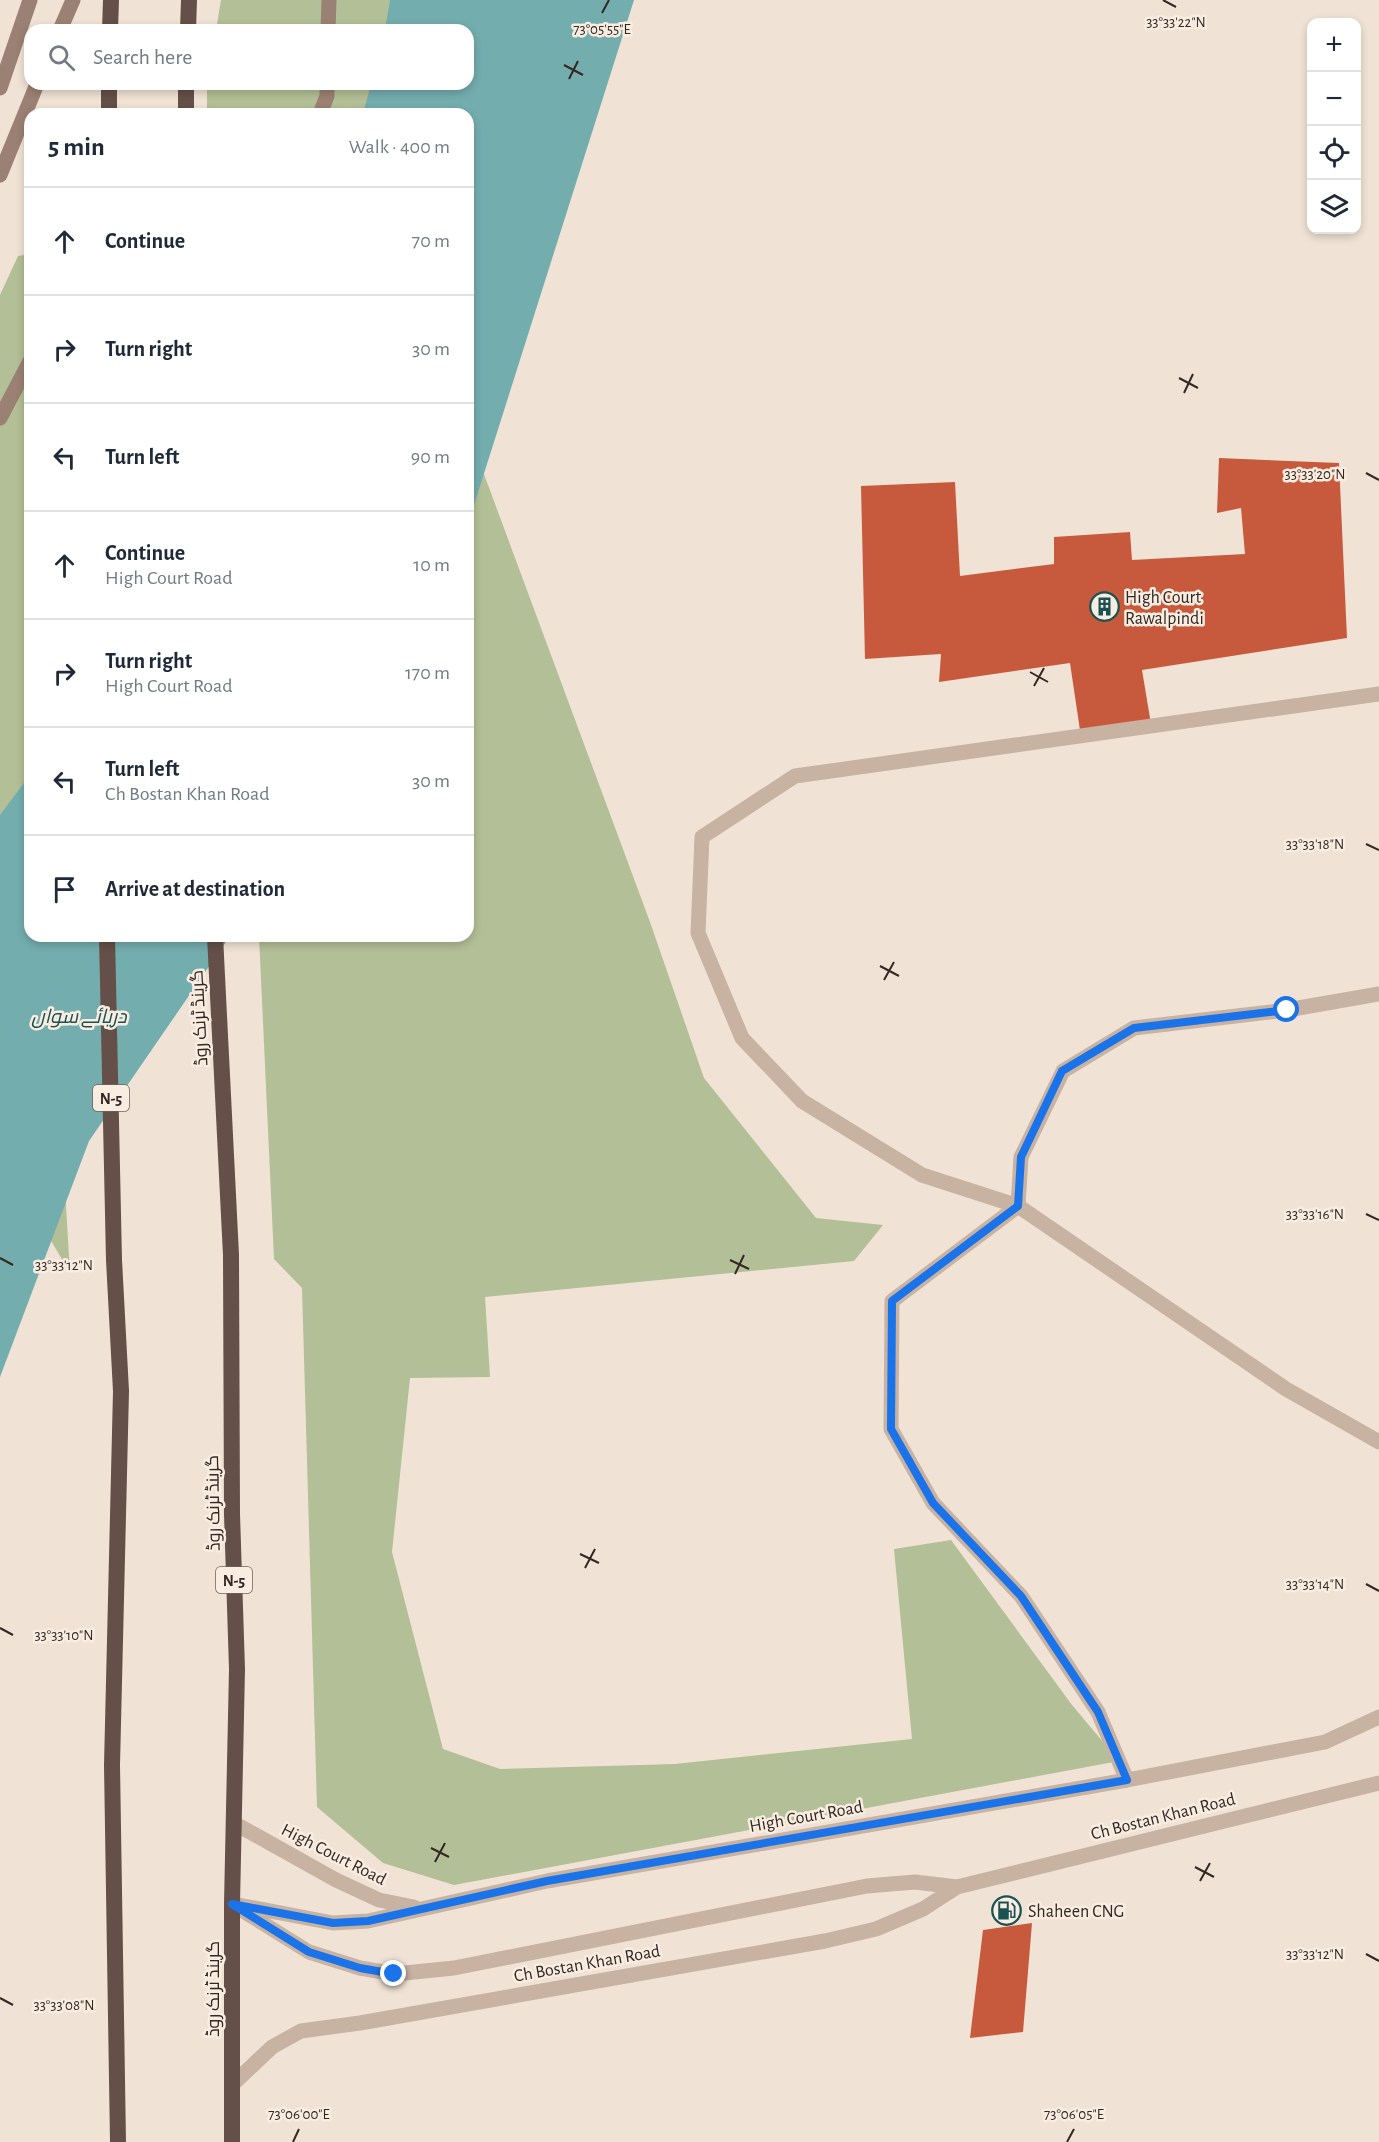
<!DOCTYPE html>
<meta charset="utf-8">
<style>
:root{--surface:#fff;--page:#f2f2f3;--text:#1f2937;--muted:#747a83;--line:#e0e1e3}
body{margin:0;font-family:"Alegreya Sans",Cairo,sans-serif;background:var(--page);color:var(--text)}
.controls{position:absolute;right:18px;top:18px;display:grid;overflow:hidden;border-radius:12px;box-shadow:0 3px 9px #0003}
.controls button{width:54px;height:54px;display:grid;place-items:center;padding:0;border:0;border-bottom:2px solid var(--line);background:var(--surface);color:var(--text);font:30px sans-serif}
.stop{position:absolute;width:18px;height:18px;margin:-14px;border:4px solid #1a73e8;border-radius:50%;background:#fff}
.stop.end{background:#1a73e8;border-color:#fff;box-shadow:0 2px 6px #0008}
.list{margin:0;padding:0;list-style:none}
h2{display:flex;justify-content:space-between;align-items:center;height:78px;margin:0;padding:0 24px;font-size:26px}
h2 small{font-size:20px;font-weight:400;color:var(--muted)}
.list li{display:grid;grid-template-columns:39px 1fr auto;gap:18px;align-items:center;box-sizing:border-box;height:108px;padding:0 24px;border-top:2px solid var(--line)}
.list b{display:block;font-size:22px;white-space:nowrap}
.list p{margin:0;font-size:20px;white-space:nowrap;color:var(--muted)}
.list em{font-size:20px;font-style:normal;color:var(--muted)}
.icon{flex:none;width:33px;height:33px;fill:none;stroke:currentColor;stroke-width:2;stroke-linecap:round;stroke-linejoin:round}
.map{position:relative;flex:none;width:1379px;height:2142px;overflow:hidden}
.search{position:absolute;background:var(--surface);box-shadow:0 3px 9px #0003;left:24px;top:24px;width:450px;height:66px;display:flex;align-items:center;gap:15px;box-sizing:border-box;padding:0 21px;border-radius:18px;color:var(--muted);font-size:22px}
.panel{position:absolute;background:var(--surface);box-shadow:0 3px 9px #0003;left:24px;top:108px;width:450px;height:834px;border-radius:18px}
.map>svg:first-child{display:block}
.green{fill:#b3bf96}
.water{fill:#74adae}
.building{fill:#c75a3c}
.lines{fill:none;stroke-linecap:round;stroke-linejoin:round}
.service{stroke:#c8b2a2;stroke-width:15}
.tertiary{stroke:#c8b2a2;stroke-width:15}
.secondary{stroke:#9b8173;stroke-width:15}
.trunk{stroke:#645048;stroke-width:16}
.route{stroke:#1a73e8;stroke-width:8}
.ticks{fill:none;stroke:#332824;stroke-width:2}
.labels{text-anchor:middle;stroke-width:5;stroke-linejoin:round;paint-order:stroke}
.shield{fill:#f9ede1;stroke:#6e635d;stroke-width:1.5}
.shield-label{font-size:16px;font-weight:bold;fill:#332824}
.poi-label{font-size:18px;fill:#332824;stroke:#f9ede1;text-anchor:start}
.street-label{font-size:18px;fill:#332824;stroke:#f9ede1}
.water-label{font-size:20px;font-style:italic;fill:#1a5254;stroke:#f9ede1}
.ticks-label{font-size:15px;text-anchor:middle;fill:#332824;stroke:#f9ede1;stroke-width:5;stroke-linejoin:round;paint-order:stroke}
</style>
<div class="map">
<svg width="1379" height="2142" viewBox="0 0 1379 2142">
<rect width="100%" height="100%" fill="#f0e3d5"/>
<path class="green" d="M221,0H415L409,30H216Z
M207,84H397L391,114H207Z
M30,254V936H50L70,1273L0,1154V295L18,256Z
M468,431L650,922L704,1078L816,1218L883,1225L854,1261L485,1297L490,1377L410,1378L392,1552L443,1749L500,1769L675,1764L912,1739L894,1549L951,1540L1072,1705L1119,1761L454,1885L383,1863L317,1807L302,1288L274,1259L259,936H468Z"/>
<path class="water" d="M390,0H634L468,524V114H363L371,84H468V30H385Z
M30,775V936H230L89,1141L0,1377V815Z"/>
<path class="building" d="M1219,458L1339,463L1347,638L1142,670L1151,724L1081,737L1070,663L939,682L941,654L865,659L861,486L955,482L960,576L1054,564V537L1130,532L1132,560L1245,554L1241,508L1217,513Z
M1032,1923L1023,2032L970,2038L983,1930Z"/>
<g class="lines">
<path class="service" d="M1379,694L795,776L702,837L698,933L742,1038L802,1101L922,1175L1018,1206L1286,1389L1379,1442
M1127,1780L1325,1742L1379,1717
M234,1823L336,1880L379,1900L414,1907
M233,1904L333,1923L368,1921L547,1881L1127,1780L1098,1712L1021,1596L933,1503L891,1429L892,1301L1018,1206L1021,1157L1063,1071L1134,1028L1287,1010L1379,994"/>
<path class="tertiary" d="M232,1904L309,1952L360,1968L395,1974L454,1968L867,1886L915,1882L957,1887
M233,2084L272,2047L301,2031L360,2023L825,1941L876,1929L923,1909L957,1887L1379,1783"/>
<path class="secondary" d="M60,30L73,0
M328,30L329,0
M0,88L30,0
M320,114L327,96V84
M0,175L37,84
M0,418L30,361"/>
<path class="trunk" d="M110,30L111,0
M188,30L189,0
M186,84V114
M109,114V84
M107,936L114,1260L121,1391L112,1765L118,2142
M215,936L231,1255L232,1514L237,1669L232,1904V2142"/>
</g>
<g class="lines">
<path class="route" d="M394,1974L360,1968L309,1952L232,1904L333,1923L368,1921L547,1881L1127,1780L1098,1712L1021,1596L933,1503L891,1429L892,1301L1018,1206L1021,1157L1062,1071L1134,1028L1287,1010"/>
</g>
<path class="ticks" d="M1163,0L1176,7M602,13L609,0M564,65L583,75M569,79L578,61M1179,378L1198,388M1184,393L1193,374M1366,473L1379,480M1030,672L1048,682M1034,686L1044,668M1366,844L1379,850M880,966L899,976M884,980L894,962M1366,1214L1379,1220M0,1258L13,1265M730,1260L749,1269M735,1274L744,1255M580,1554L599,1563M585,1568L595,1549M1366,1584L1379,1591M0,1628L13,1635M431,1848L449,1857M435,1862L445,1843M1195,1867L1214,1877M1200,1881L1210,1863M1366,1954L1379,1961M0,1998L13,2005M293,2142L299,2129M1067,2142L1074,2129"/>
<defs>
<symbol id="building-ring" viewBox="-11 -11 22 22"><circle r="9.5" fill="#f9ede1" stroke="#1a5254" stroke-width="1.5"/><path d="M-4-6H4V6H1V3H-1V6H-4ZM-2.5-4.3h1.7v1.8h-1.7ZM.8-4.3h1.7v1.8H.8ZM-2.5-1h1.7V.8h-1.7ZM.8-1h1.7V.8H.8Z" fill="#1a5254"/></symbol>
<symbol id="fuel-ring" viewBox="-11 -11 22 22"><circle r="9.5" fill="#f9ede1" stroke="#1a5254" stroke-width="1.5"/><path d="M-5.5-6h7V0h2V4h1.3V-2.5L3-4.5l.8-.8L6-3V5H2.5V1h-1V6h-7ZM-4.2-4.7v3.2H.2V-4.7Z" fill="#1a5254"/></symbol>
</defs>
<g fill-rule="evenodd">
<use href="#building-ring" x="1088" y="590" width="33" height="33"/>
<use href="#fuel-ring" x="990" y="1894" width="33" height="33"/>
</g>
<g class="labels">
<g class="shield">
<rect x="93" y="1085" width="36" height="26" rx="4.5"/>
<rect x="216" y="1567" width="36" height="26" rx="4.5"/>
</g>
<g class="shield-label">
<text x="111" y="1104">N-5</text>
<text x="234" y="1586">N-5</text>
</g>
<g class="poi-label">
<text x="1125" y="603">High Court<tspan x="1125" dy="21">Rawalpindi</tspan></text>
<text x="1028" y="1917">Shaheen CNG</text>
</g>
<g class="street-label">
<text transform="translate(199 1018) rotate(-93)" y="6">گرینڈ ٹرنک روڈ</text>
<text transform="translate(213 1503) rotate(-91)" y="6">گرینڈ ٹرنک روڈ</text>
<text transform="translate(806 1816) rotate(-10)" y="6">High Court Road</text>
<text transform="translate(1163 1816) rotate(-14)" y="6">Ch Bostan Khan Road</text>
<text transform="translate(334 1854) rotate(27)" y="6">High Court Road</text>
<text transform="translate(587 1963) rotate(-10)" y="6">Ch Bostan Khan Road</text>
<text transform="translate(213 1989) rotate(-90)" y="6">گرینڈ ٹرنک روڈ</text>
</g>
<g class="water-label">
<text x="79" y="1023">دریائے سواں</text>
</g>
</g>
<g class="ticks-label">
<text x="1176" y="27">33°33'22"N</text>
<text x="602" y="34">73°05'55"E</text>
<text x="1315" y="479">33°33'20"N</text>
<text x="1315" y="849">33°33'18"N</text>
<text x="1315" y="1219">33°33'16"N</text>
<text x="64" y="1270">33°33'12"N</text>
<text x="1315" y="1589">33°33'14"N</text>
<text x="64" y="1640">33°33'10"N</text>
<text x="1315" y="1959">33°33'12"N</text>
<text x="64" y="2010">33°33'08"N</text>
<text x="299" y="2119">73°06'00"E</text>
<text x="1074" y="2119">73°06'05"E</text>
</g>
</svg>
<div class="controls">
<button>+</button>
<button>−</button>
<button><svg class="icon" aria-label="locate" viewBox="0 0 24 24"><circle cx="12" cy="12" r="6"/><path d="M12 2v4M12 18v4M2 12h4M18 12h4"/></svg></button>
<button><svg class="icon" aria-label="layers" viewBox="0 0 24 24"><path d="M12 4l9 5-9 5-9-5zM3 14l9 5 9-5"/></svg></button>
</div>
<div class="stop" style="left:1287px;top:1010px"></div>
<div class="stop end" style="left:394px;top:1974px"></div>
<div class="search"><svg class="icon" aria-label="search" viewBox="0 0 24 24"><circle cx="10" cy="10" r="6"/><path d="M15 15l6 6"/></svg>Search here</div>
<section class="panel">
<h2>5 min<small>Walk · 400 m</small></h2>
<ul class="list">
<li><svg class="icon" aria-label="ahead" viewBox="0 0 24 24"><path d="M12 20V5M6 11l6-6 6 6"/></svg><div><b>Continue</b></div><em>70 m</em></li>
<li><svg class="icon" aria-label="right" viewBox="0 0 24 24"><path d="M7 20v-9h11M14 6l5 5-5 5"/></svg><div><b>Turn right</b></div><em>30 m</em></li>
<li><svg class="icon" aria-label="left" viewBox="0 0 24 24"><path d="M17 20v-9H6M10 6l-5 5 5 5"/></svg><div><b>Turn left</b></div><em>90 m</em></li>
<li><svg class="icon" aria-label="ahead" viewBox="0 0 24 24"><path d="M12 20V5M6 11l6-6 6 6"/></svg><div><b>Continue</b><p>High Court Road</p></div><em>10 m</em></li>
<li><svg class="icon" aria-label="right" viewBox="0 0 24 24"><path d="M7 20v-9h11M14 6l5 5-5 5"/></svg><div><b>Turn right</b><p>High Court Road</p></div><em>170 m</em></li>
<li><svg class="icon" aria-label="left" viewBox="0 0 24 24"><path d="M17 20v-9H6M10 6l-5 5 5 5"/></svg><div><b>Turn left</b><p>Ch Bostan Khan Road</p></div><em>30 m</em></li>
<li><svg class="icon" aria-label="arrive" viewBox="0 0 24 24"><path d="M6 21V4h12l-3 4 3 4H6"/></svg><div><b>Arrive at destination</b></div></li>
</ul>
</section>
</div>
